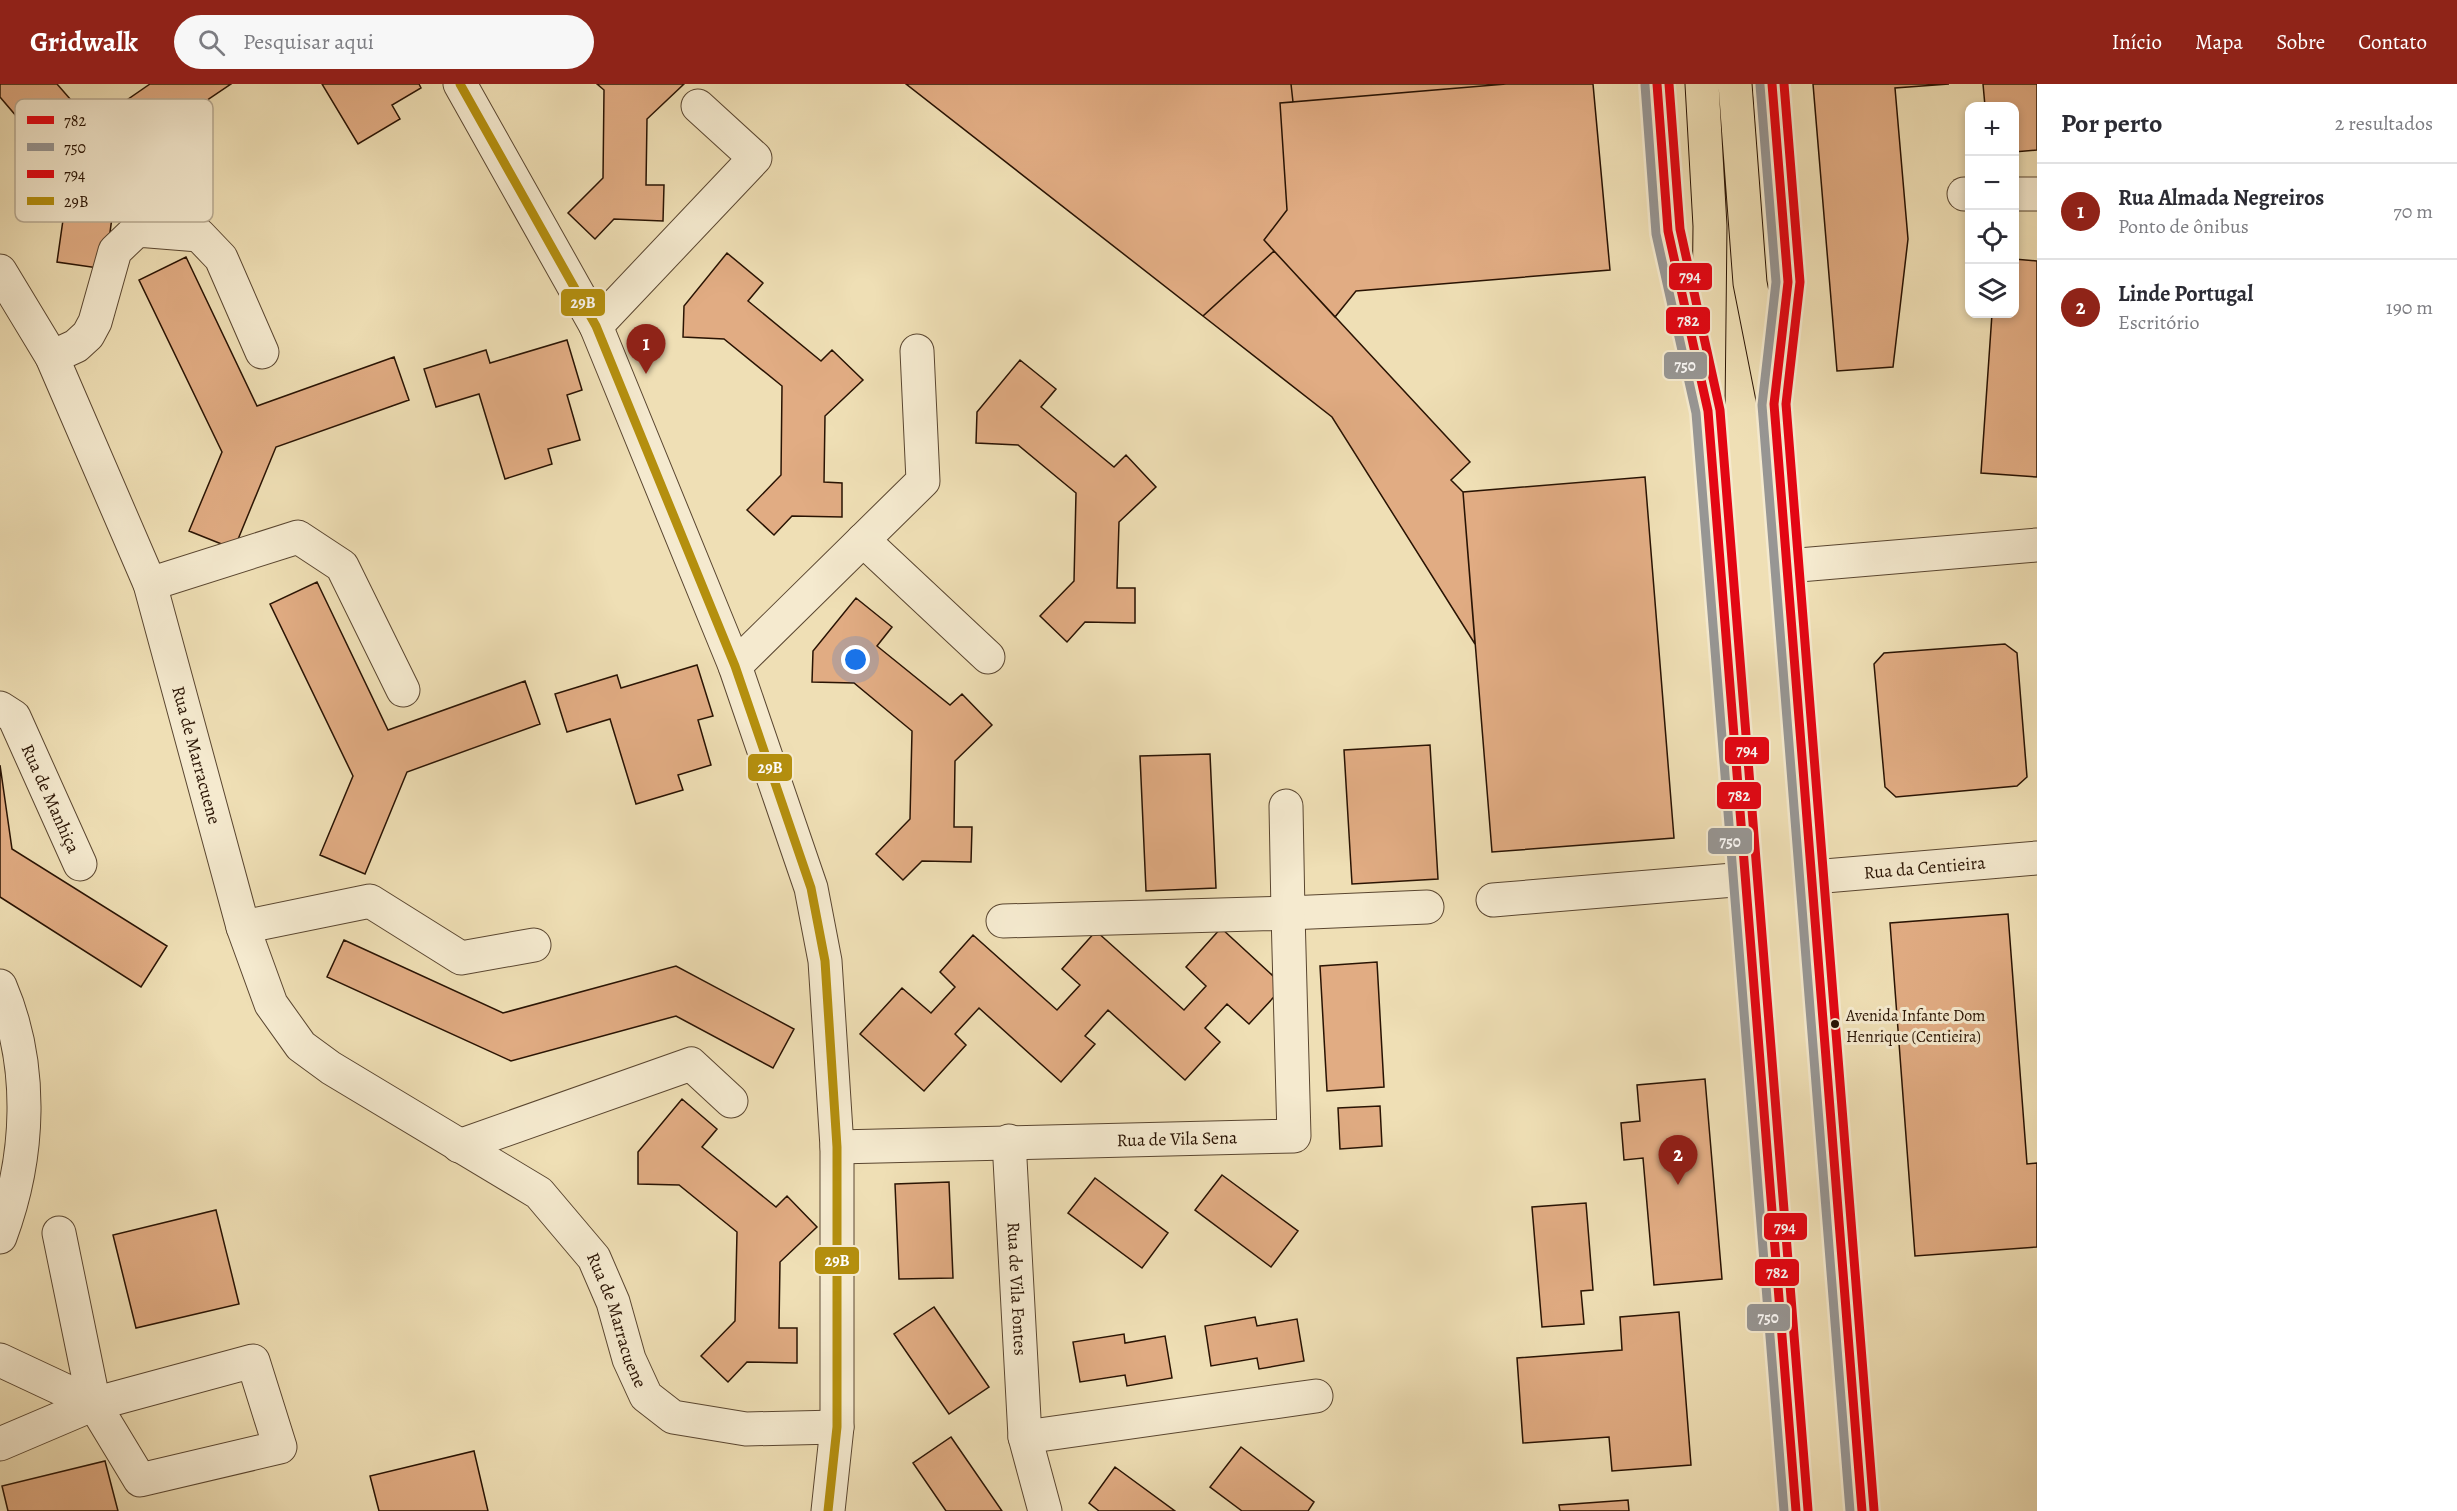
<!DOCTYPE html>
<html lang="pt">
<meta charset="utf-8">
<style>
:root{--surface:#fff;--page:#f7f7f7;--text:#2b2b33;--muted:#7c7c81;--line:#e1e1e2;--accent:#8f2418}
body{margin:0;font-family:Alegreya,serif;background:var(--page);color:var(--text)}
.controls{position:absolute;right:18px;top:18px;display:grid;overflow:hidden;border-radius:12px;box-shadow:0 3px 9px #0003}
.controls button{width:54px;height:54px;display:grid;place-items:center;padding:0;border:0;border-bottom:2px solid var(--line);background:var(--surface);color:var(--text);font:30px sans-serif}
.you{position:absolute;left:856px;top:576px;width:21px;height:21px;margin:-15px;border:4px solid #fff;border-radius:50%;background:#1a73e8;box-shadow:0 0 0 9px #1a73e833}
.badge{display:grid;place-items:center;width:39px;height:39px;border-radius:50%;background:var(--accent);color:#fff;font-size:20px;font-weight:700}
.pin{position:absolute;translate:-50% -50px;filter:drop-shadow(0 2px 3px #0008)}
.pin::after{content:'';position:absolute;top:32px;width:21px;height:18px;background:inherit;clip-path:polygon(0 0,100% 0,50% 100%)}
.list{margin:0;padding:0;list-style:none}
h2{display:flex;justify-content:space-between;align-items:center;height:78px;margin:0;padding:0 24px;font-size:26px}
h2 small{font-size:20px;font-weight:400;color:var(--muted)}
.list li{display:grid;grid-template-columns:39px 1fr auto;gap:18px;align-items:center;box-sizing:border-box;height:96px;padding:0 24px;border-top:2px solid var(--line)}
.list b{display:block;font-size:22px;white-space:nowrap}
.list p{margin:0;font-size:20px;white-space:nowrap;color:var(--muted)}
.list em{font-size:20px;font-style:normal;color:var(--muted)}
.icon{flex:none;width:33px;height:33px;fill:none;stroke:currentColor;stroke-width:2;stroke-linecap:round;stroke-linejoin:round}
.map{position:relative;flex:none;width:2037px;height:1427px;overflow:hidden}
header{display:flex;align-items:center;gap:36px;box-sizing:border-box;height:84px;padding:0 30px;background:var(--accent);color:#fff}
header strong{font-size:28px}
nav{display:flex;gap:33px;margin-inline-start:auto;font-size:21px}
.search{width:420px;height:54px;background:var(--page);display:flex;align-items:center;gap:15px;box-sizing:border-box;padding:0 21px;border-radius:33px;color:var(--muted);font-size:22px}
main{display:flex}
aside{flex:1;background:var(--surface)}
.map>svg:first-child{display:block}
.building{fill:#e1ac83;stroke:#291303;stroke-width:1.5}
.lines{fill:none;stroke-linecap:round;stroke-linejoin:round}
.minor-casing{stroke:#5a4630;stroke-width:35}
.highway-casing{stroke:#291303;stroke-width:35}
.minor{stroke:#f5eacf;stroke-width:33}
.highway{stroke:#efdfb5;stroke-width:33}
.bus-1-casing{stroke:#f5eacf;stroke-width:14}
.bus-2-casing{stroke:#f5eacf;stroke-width:14}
.bus-3-casing{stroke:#f5eacf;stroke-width:14}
.bus-4-casing{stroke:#f5eacf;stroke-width:14}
.bus-1{stroke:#e30613;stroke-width:9}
.bus-2{stroke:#979694;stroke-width:9}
.bus-3{stroke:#e30613;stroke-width:9}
.bus-4{stroke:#b48f0e;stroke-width:9}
.bus-dot{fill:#291303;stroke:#f5eacf;stroke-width:2}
.labels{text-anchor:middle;stroke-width:6;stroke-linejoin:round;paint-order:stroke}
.bus-label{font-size:16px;fill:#291303;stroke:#f5eacf;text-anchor:start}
.street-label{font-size:18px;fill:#291303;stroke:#f5eacf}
.key{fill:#f5eacf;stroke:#b8aa92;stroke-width:1.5}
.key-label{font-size:16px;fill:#291303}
.line-badge{stroke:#f5eacf;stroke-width:2}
.badge-label{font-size:16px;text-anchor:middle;font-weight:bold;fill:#fff}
</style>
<header>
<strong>Gridwalk</strong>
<div class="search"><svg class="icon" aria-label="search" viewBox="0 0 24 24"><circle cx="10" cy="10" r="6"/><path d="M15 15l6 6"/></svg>Pesquisar aqui</div>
<nav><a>Início</a><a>Mapa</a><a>Sobre</a><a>Contato</a></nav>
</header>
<main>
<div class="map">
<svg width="2037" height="1427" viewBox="0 0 2037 1427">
<rect width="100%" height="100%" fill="#efdfb5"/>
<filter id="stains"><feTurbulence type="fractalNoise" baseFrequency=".00333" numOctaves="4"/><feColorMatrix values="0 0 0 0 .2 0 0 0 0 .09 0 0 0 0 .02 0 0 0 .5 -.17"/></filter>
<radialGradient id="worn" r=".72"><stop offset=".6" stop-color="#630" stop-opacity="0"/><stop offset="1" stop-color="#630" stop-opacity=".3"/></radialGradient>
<path class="building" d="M0,0H57L92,40L150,0H231L120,75L105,185L57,178L69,94L0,13Z
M322,0H419L421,4L392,21L400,35L358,60Z
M597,0H684L647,35L646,101H664L663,137L614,135L595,155L568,129L603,94L604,6Z
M906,0H1291L1293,18L1280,19L1287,126L1264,156L1274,167L1203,232Z
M1291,0H1506L1293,18Z
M1506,0H1593L1610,186L1356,207L1335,233L1264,156L1287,126L1280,19Z
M1813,0H1949L1895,4L1908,155L1893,283L1837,287Z
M1983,0H2037V66L2014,68V22H1985Z
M1274,167L1470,378L1451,396L1463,408L1475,560L1332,333L1203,232Z
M727,169L763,199L748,217L821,277L832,266L863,296L825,332L824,398L842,399V433L792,432L774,451L747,426L781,391L782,302L724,255L683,253L684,222Z
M186,173L257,322L394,273L409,316L276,363L234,465L189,447L222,368L139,196Z
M2014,175L2037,177V393L1981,389L1992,230H2014Z
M567,256L582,306L567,311L580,356L548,365L552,380L505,395L479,310L436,323L424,285L486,266L490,279Z
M1020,276L1056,305L1041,323L1114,383L1126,371L1156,403L1119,438L1117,504H1135V539L1085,538L1067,558L1040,532L1074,497L1076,409L1018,361L976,359L977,328Z
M1645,393L1674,754L1492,768L1463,408Z
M317,498L388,646L525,597L540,640L407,688L365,790L320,771L353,692L270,520Z
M856,514L892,543L877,562L950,621L962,610L992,641L955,677L954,743H972L971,778L922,777L903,796L876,770L910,735L912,647L854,599L812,598L813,567Z
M2005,560L2017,569L2027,693L2017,702L1896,713L1885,703L1874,580L1884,569Z
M697,581L713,632L698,636L711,681L678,691L683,706L636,720L610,635L567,648L555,610L617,591L621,604Z
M1430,661L1438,795L1352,800L1344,666Z
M1210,670L1216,804L1146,807L1140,672Z
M0,681L12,765L167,862L141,903L0,813Z
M2008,830L2027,1080L2037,1079V1163L1915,1172L1890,839Z
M1221,844L1284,902L1249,940L1227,920L1205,944L1220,958L1185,996L1108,926L1085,952L1095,960L1061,998L979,924L955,950L966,961L924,1007L860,950L902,904L931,929L955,903L940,888L973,851L1057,926L1080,901L1062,885L1096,847L1184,926L1206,902L1186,883Z
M344,856L503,929L676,882L794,945L773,984L676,932L511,977L327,893Z
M1377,878L1384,1003L1327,1007L1320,882Z
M1705,995L1722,1195L1654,1201L1643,1074L1624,1076L1621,1039L1640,1037L1637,1001Z
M682,1015L717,1045L702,1063L776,1123L787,1112L817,1143L780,1178L779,1244H797V1279L747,1278L728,1298L701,1272L735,1237L737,1148L679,1101L638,1100V1068Z
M1380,1022L1382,1062L1340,1065L1338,1024Z
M1222,1091L1298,1147L1271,1183L1195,1126Z
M1095,1094L1168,1149L1142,1184L1068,1129Z
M949,1098L953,1194L899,1195L895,1100Z
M1586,1119L1593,1206L1581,1207L1584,1240L1542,1243L1532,1123Z
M216,1126L239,1220L136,1244L113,1151Z
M934,1223L989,1303L949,1330L894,1250Z
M1679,1228L1691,1381L1612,1387L1609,1353L1523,1359L1517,1274L1622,1266L1620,1233Z
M1255,1233L1257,1242L1297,1235L1304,1277L1259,1285L1257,1274L1211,1282L1205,1242Z
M1124,1250L1125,1259L1165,1252L1172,1294L1127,1302L1125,1291L1080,1298L1073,1258Z
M951,1353L1002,1427H946L913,1379Z
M1241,1363L1314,1418L1308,1427H1242L1210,1403Z
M474,1367L488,1427H379L370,1392Z
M105,1377L118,1427H8L2,1402Z
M1115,1383L1175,1427H1099L1089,1419Z
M1628,1416L1629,1427H1560L1559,1421Z"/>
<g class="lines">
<defs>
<g id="minor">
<path d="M460,0L596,242L735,582L811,804L825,877L837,1063V1343L828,1427"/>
<path d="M1964,110H1970"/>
<path d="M2014,110H2037"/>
<path id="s1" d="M0,187L52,273L150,500L243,843L271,920L301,962L331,984L539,1109L594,1174L613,1218L629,1275L646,1312L673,1333L746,1345L837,1343"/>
<path d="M596,242L755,74L698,22"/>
<path d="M52,273L76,262L88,251L95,238L115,167L137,146L199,151L221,174L262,268"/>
<path d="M863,456L988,573"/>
<path d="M1787,482L2037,461"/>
<path d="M150,500L298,453L342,482L403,606"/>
<path d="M735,582L923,397L917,267"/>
<path id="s2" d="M0,624L14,633L80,780"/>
<path d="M1286,722L1288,829L1427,823"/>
<path id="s3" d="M1813,793L2037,774"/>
<path d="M1493,816L1746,795"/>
<path d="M243,843L370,817L461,874L534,861"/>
<path d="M0,902C34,981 30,1073 0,1153"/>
<path id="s4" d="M1009,1057L1025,1353L1045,1427"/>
<path d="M459,1062L691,980L731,1017"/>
<path id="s5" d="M837,1063L1294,1052L1288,829L1003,837"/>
<path d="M0,1276L94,1320L140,1396L280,1363L253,1277L94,1320"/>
<path d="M1025,1353L1316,1312"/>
<path d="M0,1360L94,1320L59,1149"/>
</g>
<path id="highway" d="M1657,0L1668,147L1696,273
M1702,0L1710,142L1708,327L1796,1427
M1735,0L1750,199L1774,320L1862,1427
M1772,0L1788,198L1778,288"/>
</defs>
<use href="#minor" class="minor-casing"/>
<use href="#highway" class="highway-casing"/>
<use href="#minor" class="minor"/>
<use href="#highway" class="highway"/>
<defs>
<path id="bus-1" d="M1657,0L1668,147L1708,327L1796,1427
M1772,0L1788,198L1774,320L1862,1427"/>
<path id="bus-2" d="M1645,1L1656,150L1696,329L1784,1427
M1760,1L1776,198L1762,321L1850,1427"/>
<path id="bus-3" d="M1669,0L1680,145L1720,326L1808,1426
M1784,0L1800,198L1786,320L1874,1426"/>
<path id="bus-4" d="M460,0L596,242L735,582L811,804L825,877L837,1063V1343L828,1427"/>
</defs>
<use href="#bus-1" class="bus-1-casing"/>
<use href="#bus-2" class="bus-2-casing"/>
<use href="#bus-3" class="bus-3-casing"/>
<use href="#bus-4" class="bus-4-casing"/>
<use href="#bus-1" class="bus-1"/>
<use href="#bus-2" class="bus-2"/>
<use href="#bus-3" class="bus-3"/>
<use href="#bus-4" class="bus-4"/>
</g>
<circle class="bus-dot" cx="1835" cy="940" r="5"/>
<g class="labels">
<g class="bus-label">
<text x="1846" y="937">Avenida Infante Dom<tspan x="1846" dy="21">Henrique (Centieira)</tspan></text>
</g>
<g class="street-label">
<text dy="6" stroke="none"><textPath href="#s1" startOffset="525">Rua de Marracuene</textPath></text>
<text dy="6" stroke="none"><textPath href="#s2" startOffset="106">Rua de Manhiça</textPath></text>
<text dy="6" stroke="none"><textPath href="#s3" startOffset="112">Rua da Centieira</textPath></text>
<text dy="6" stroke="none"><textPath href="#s5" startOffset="340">Rua de Vila Sena</textPath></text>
<text dy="6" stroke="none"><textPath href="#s4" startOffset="148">Rua de Vila Fontes</textPath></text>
<text dy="6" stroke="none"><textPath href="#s1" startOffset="1268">Rua de Marracuene</textPath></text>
</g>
</g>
<rect x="15" y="15" width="198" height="123" rx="9" class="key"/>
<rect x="27" y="32" width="27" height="8" fill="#e30613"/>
<rect x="27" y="59" width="27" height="8" fill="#979694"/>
<rect x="27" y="86" width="27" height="8" fill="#e30613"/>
<rect x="27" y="113" width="27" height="8" fill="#b48f0e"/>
<g class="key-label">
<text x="64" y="42">782</text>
<text x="64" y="69">750</text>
<text x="64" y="96">794</text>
<text x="64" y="123">29B</text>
</g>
<g class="line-badge">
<rect x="1668" y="178" width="45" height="29" rx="6" fill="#e30613"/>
<rect x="560" y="204" width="46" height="29" rx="6" fill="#b48f0e"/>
<rect x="1665" y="222" width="46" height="29" rx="6" fill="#e30613"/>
<rect x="1663" y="267" width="45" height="29" rx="6" fill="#979694"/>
<rect x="1724" y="652" width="46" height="29" rx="6" fill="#e30613"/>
<rect x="747" y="669" width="46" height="29" rx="6" fill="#b48f0e"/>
<rect x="1716" y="697" width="46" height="29" rx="6" fill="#e30613"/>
<rect x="1707" y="743" width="46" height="28" rx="6" fill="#979694"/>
<rect x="1763" y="1128" width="45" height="29" rx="6" fill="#e30613"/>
<rect x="814" y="1162" width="46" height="29" rx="6" fill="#b48f0e"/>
<rect x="1754" y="1174" width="46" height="29" rx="6" fill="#e30613"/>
<rect x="1746" y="1219" width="45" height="29" rx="6" fill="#979694"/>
</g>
<g class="badge-label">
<text x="1690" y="198">794</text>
<text x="583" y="224">29B</text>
<text x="1688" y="242">782</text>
<text x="1685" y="287">750</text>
<text x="1747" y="672">794</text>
<text x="770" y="689">29B</text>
<text x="1739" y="717">782</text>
<text x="1730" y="763">750</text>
<text x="1785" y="1149">794</text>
<text x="837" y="1182">29B</text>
<text x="1777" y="1194">782</text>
<text x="1768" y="1239">750</text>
</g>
<rect width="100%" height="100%" filter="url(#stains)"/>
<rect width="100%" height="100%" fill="url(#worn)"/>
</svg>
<div class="controls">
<button>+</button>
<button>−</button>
<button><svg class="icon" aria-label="locate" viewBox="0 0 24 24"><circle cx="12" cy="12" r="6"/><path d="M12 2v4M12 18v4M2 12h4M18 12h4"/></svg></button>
<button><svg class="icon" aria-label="layers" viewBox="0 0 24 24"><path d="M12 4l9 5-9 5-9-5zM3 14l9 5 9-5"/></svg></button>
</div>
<div class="you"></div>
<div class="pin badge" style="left:646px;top:290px">1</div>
<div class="pin badge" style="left:1678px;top:1101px">2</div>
</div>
<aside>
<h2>Por perto<small>2 resultados</small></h2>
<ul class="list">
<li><span class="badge">1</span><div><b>Rua Almada Negreiros</b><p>Ponto de ônibus</p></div><em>70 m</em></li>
<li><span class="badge">2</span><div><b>Linde Portugal</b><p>Escritório</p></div><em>190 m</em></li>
</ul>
</aside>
</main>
